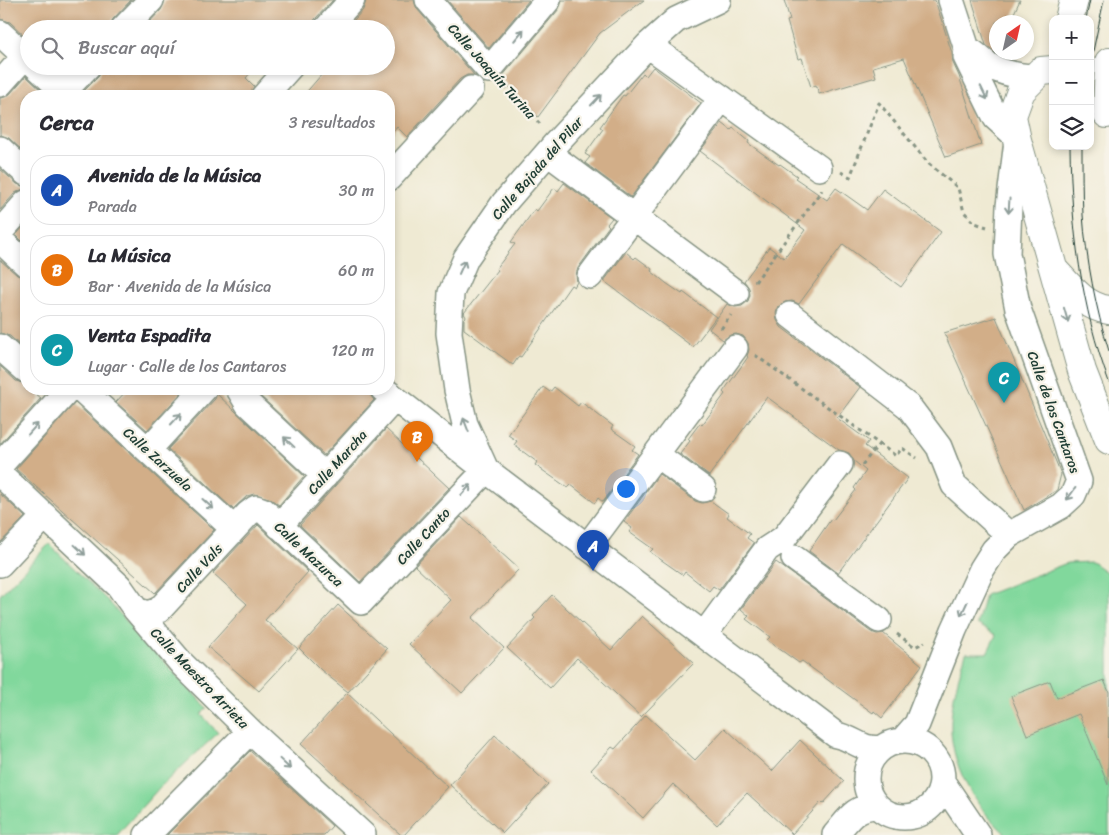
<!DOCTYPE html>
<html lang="es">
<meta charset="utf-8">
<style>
:root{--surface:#fff;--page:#f7f7f7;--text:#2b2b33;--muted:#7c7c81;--line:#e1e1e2;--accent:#d93025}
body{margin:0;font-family:Sriracha,sans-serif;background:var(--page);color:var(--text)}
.controls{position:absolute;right:15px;top:15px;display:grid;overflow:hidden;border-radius:10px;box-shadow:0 2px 8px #0003}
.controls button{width:45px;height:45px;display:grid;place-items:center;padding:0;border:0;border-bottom:1px solid var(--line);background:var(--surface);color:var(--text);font:25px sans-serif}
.compass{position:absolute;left:989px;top:15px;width:45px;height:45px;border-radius:50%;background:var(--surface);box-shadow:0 2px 8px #0003;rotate:34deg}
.you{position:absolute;left:625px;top:488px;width:18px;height:18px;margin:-12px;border:4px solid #fff;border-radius:50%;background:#1a73e8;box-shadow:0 0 0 8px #1a73e833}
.badge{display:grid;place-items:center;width:32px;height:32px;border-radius:50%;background:var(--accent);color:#fff;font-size:16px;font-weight:700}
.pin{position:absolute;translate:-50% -41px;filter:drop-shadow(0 1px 2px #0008)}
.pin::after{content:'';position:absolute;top:26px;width:18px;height:15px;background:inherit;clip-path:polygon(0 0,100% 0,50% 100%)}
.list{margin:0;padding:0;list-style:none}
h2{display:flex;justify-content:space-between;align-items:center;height:65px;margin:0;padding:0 20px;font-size:21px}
h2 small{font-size:16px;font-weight:400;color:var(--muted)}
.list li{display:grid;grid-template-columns:32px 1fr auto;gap:15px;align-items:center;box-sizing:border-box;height:70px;margin:0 10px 10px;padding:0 10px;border:1px solid var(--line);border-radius:20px}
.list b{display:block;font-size:19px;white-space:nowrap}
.list p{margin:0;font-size:16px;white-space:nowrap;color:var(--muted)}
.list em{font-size:16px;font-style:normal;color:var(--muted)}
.icon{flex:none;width:28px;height:28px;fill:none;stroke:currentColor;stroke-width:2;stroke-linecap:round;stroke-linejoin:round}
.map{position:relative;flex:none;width:1109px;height:835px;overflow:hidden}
.search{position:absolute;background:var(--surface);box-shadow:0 2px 8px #0003;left:20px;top:20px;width:375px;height:55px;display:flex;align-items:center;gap:12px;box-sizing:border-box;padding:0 18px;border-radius:28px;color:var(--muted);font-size:19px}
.panel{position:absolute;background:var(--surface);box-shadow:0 2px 8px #0003;left:20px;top:90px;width:375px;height:305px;border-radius:20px}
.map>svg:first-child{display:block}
.green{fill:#81d89c;stroke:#508a68}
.building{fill:#d2ae88}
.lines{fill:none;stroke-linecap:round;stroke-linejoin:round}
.minor-casing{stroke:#879484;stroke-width:28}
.major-casing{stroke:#879484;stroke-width:30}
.path{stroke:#879484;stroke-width:3;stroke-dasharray:4 4;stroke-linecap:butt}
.minor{stroke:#fff;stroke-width:25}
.major{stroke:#fff;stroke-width:28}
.tram{stroke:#1f3d34;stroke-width:1}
.oneway{stroke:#8f9e9a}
.labels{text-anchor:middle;stroke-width:4.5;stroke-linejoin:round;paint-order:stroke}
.street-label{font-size:14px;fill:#1f3d34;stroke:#f7f3e8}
</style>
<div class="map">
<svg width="1109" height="835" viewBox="0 0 1109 835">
<rect width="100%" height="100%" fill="#f7f3e8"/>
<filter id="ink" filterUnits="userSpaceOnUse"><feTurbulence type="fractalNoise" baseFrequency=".02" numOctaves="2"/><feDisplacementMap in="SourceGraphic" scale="10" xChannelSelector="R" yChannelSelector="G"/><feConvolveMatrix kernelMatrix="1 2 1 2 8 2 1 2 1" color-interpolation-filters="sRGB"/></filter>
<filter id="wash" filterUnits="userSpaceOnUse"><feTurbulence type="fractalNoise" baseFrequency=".0096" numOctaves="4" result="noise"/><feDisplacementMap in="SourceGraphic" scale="20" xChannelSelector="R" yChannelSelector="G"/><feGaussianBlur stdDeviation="1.12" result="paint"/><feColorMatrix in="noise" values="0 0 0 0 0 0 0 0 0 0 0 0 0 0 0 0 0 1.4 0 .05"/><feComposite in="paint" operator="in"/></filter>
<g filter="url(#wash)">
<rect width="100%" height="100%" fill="#efead3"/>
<path class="green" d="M49,544L108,601L207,708L201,714L218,733L159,788L117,835H0V595Z
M1092,562L1109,574V835H1007C975,808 949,764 951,721C952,698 959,675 966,653H987L996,635L977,624L985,595L1067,563Z"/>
<g id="blocks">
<path class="building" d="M0,0H131L113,19L109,29H29V40L10,22L0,19Z
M165,0H333L315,19L312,29H143L161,10Z
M366,0H414L417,9L474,75H467L460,79L407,137L397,127L389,137V96H303L329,66H386V29H346L363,10Z
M447,0H529L489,48Z
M562,0H644L600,33L538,117L501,78L559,9Z
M784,0H935L952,53L953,63L959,76L981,145L946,157L904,58L873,67L876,77L819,94L816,85L811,87L802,58L798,59L787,21L790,20Z
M972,0H1020L1010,22H996V53L986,45Z
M102,66H256L246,78L254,86L250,96H82V93L99,76Z
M653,67L701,103L631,197L585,163L590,157L585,154L603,129L600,127L623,95L625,96L643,73L646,76Z
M26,76L47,96H26V154L9,138L0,135V98L5,97L10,94Z
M722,123L731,130L733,128L749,141L748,143L763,154L779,165L780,164L797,176L795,178L827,200L836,188L867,210L883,189L941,232L901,287L843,244L799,304L792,301L785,302L779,306L776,313L777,320L781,327L860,387L837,418L869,441L865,446L908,478L838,573L809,551L831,519L833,520L856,490L854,488L866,471L854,461L849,453L839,450L767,397L709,476L680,454L690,441L688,439L700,423L702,425L725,394L723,392L748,357L747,356L749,350L748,343L743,336L736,334L730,335L723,340L709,329L727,304L735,307L742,306L748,301L750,295L749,288L744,281L769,247L784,258L805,230L700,151Z
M0,169L17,184L26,187V189L21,190L15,193L0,210Z
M564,183L612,218L607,224L609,226L578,268L576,275L577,282L574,287L571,285L521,357L519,356L513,365L464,329V319L466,317L464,313L498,270L496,269L515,244L511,242L535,209L537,211L554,188L558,191Z
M26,224V245L16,235Z
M626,252L634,259L636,257L652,269L651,271L666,283L682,294L683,292L716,317L693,347L604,281Z
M0,260L17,275L26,278V351L10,336L0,333Z
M996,317L1061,474L1057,490L1024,510L944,333Z
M0,366L16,381L26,384V389H30L41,398L0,444Z
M543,387L550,392L554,387L578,406L581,402L613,426L611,429L635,446L632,450L638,454L603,502L598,498L595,503L571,485L568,488L535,465L537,462L514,445L517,441L508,435Z
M128,389H185L147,430L116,402Z
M263,389H366L374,400L324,455L259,395L258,393Z
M217,394L304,476L279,505L269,498L254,494L247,496L233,509L168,449L215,399Z
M75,403L214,530L155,593L16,469Z
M386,429L449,488L360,582L300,525Z
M659,474L695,501L702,503L711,501L729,514L727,517L750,534L747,538L754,543L719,590L713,586L709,591L685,572L683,575L650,552L653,549L629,532L632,528L624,522Z
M0,494L25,517L0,543Z
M461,517L519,569L472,618L504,648L462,693L409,644L451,600L415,566Z
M258,525L308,572L265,620L298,649L259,691L208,647L247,604L213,573Z
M776,562L871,632L877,634L883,633L922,665L882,718L874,711L873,713L802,661L799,663L767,640L770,637L746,619L749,616L741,609Z
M552,595L611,650L642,616L694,663L641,717L577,658L550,688L507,648L535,618L533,616Z
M338,605L387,649L348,692L321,670L299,648Z
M1104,680L1109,692L1108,785L1079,714L1027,735L1011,696L1050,681L1057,698Z
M347,693L448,787L404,835H401L301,744Z
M646,715L695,760L725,728L772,771L800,740L844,781L823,804L821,802L792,834L747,793L717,825L673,784L643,818L591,770L612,747L615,749Z
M495,735L548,784L503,833L450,785Z
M250,751L332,826L324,835H167Z"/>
</g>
</g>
<g filter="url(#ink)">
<use href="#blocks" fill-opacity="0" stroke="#879484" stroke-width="1"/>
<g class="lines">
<defs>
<path id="minor" d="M428,0L489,70L548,0
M951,0L967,49L966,57L996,118L1016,136
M123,29L151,0
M326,29L352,0
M0,33L29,60
M648,45L819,168
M967,49C976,53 982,61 990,66C1004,74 1018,76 1033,77
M36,66L68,96
M0,84L25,56
M63,92L88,66
M264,96L291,66
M0,149L26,173
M548,153L736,293
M389,178L471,89
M0,232L26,203
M0,240L26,264
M590,276L722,98
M790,315L909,407L939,447L954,485L1009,535
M0,347L26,370
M81,389L234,529
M239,389L248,404L325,476
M383,389L486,470L836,735C854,738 861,751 881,748
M148,450L204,389
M665,461L703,489
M0,465L69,389
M0,474L119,586L136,610L182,664L250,731L363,835
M279,526L394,399
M587,547L735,348
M794,558L879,620
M0,564L45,516
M136,610L147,614L159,610L248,514L256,508L264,511L361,602L486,470L465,424L457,390L449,333L451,293L466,258L504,203L557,142L648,45L676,20L718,0
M704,635L767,549L784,538L840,464
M866 779a38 38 0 1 1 76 0a38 38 0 1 1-76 0Z
M902,741L917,724L954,630L982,569L994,550L1009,535L1061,506L1073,495L1079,481L1018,309L1007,254L1009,206L1017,141
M943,783L978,835
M147,835L250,731
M835,835C849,819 854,807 876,806"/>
<path id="major" d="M1069,19L1074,0
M1053,70L1041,71L1021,91L1012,116L1017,140L1082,371L1109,440
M1107,114L1109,62
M1055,271C1071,288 1085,307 1109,310"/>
</defs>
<use href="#minor" class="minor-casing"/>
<use href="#major" class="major-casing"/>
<path class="path" d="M504,86L541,125
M841,172L850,177L879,103L928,163L958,188L964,212L975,223L987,227
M755,282L822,190
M721,329L731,315
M755,355L896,456L902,448L917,458
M862,465L879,444
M897,634L915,647L925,642"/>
<use href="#minor" class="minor"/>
<use href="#major" class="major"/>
<path class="tram" d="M1086,19L1090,0
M1090,65L1104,0
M1070,146C1071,226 1081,307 1109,382
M1082,146C1082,169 1082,192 1083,215C1086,258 1096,310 1109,351"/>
</g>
<defs><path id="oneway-shaft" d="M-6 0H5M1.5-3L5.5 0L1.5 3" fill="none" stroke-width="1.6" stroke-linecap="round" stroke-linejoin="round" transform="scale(1.25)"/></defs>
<g class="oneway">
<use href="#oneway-shaft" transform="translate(519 35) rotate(-50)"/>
<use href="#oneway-shaft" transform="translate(984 93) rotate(64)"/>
<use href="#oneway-shaft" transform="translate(596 100) rotate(-47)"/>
<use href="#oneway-shaft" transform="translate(1009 206) rotate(94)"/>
<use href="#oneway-shaft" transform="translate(462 267) rotate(-66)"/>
<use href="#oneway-shaft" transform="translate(1066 315) rotate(74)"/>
<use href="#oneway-shaft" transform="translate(176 419) rotate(-47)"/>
<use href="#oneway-shaft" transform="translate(466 425) rotate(-111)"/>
<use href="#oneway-shaft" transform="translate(33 429) rotate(-48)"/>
<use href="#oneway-shaft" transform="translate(289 442) rotate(-137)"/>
<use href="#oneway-shaft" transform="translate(466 490) rotate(-47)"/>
<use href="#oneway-shaft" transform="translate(1071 494) rotate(126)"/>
<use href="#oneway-shaft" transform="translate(208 504) rotate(42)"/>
<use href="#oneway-shaft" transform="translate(80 550) rotate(43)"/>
<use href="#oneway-shaft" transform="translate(964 609) rotate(115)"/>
<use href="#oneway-shaft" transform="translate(285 764) rotate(43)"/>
</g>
</g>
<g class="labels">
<g class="street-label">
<text transform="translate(492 71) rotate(48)" y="5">Calle Joaquín Turina</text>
<text transform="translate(537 168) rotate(-49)" y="5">Calle Bajada del Pilar</text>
<text transform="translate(1054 412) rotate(70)" y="5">Calle de los Cantaros</text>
<text transform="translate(158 459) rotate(42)" y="5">Calle Zarzuela</text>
<text transform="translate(337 462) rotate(-48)" y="5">Calle Marcha</text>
<text transform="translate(423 536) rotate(-47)" y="5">Calle Canto</text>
<text transform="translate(309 554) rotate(43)" y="5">Calle Mazurca</text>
<text transform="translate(199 568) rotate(-47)" y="5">Calle Vals</text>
<text transform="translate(200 678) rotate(46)" y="5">Calle Maestro Arrieta</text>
</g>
</g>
</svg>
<div class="controls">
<button>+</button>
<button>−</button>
<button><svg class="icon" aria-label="layers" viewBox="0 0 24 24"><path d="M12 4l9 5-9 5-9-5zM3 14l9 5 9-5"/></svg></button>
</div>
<svg class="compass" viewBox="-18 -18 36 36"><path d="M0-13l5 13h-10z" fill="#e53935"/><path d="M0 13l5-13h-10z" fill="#7c7c81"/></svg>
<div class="you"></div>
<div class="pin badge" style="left:593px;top:571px;background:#1a4fb4">A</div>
<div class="pin badge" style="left:417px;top:462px;background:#e8710a">B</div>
<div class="pin badge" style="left:1004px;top:403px;background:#0f9aa8">C</div>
<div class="search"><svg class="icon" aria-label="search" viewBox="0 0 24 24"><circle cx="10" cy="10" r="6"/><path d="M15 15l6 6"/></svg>Buscar aquí</div>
<section class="panel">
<h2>Cerca<small>3 resultados</small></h2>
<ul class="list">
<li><span class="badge" style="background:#1a4fb4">A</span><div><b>Avenida de la Música</b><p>Parada</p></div><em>30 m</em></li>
<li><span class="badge" style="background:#e8710a">B</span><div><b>La Música</b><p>Bar · Avenida de la Música</p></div><em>60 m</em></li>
<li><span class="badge" style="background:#0f9aa8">C</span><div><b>Venta Espadita</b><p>Lugar · Calle de los Cantaros</p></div><em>120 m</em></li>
</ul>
</section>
</div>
